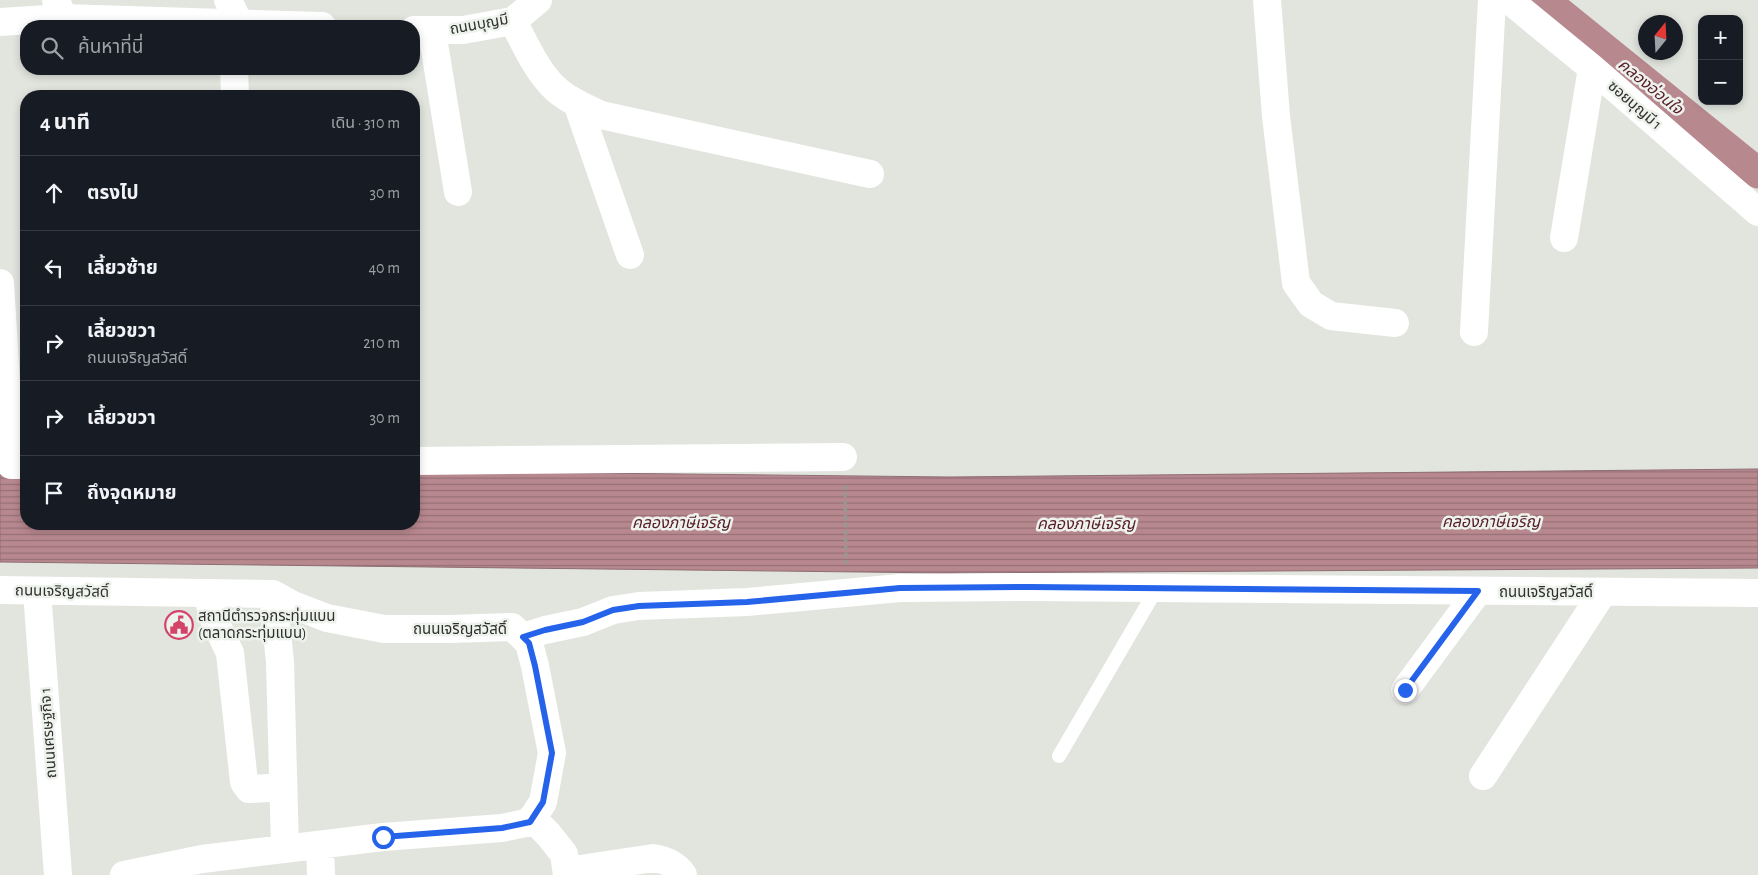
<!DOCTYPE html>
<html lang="th">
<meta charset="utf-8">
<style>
:root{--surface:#171b24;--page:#20242c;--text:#f1f3f6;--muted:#9ea1a6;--line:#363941}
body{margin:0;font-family:"Alegreya Sans","Noto Sans Thai",sans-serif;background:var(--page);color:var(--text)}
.controls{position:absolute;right:15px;top:15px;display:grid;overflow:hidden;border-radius:10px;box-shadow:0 2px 8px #0003}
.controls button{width:45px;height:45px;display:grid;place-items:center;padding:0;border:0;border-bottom:1px solid var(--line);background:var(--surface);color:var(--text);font:25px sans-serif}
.compass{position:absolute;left:1638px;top:15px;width:45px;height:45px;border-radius:50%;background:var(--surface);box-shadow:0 2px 8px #0003;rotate:18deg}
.stop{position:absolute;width:15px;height:15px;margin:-11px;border:4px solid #2563eb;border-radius:50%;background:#fff}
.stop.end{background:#2563eb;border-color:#fff;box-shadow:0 1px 5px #0008}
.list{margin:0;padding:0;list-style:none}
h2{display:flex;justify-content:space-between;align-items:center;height:65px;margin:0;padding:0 20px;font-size:21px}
h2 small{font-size:16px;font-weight:400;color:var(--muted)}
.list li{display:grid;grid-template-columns:32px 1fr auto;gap:15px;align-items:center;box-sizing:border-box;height:75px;padding:0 20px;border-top:1px solid var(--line)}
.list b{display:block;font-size:19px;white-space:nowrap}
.list p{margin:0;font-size:16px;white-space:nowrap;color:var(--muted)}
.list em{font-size:16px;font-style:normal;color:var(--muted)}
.icon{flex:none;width:28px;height:28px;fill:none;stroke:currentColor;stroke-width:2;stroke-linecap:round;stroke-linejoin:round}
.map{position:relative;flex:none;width:1758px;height:875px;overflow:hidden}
.search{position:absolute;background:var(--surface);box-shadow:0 2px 8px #0003;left:20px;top:20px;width:400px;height:55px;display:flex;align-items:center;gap:12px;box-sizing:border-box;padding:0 18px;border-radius:20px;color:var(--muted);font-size:19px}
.panel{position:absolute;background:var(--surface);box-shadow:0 2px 8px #0003;left:20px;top:90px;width:400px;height:440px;border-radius:20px}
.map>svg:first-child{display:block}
.water{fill:url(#water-rules);stroke:#8f6e72}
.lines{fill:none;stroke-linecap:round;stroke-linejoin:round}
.canal{stroke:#b8888f;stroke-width:31}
.path{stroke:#959893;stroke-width:3;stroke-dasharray:5 2.5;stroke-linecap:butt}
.service{stroke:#fff;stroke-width:14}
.minor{stroke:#fff;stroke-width:28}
.tertiary{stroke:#fff;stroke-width:28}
.route{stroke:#2563eb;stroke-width:6}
.labels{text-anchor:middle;stroke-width:5;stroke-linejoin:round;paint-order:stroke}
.street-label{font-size:15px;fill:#2f302e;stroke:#eef2ec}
.poi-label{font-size:15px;fill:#2f302e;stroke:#eef2ec;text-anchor:start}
.water-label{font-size:16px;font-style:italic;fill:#571b29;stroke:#eef2ec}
</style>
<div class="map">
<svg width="1758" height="875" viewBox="0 0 1758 875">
<defs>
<pattern id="water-rules" width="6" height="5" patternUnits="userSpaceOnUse" patternTransform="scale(1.25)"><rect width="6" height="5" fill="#b8888f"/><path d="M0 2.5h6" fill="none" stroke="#967075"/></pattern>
</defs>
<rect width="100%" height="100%" fill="#e1e5de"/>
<path class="water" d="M0,466L26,467V524H414V471L949,477L1758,469V568L946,573L0,562Z"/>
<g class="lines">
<path class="canal" d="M1544,0L1758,173"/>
<path class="path" d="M845,485L846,564"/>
<path class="service" d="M1059,756L1157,588"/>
<path class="minor" d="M56,0L63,18
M228,0L239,23
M1267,0L1276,116L1296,283L1311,304L1331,316L1395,323
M1509,0L1592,68L1758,212
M513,21C524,42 538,74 557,90C569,101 587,108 601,115L870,174
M432,31L458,192
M234,69L235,96
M577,103L630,255
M1564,238L1592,68
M0,283L11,465H26
M1474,332L1492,0
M414,461L843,457
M0,590L273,594L293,605L327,618L384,629H451L512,627L523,637L545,630L583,622L613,610L639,606L747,602L900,588L1031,587L1758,593
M37,591L58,875
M208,593L212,615L230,653L244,782L249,789L269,788
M273,594L280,662L285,849
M1405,690L1478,591
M1483,776L1603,592
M532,818L548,834L564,854L567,875
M320,845L321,875
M567,871L653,858C666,860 676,864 683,875
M124,875L202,859L383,837L502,828L530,822L543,802L552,753L535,666L529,643L523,637"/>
<path class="tertiary" d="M0,22L63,18L322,26
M414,30H463L513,21L538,0"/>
</g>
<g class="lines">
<path class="route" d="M383,837L502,828L530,822L543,802L552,753L535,666L529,643L523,637L545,630L583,622L613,610L639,606L747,602L900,588L1030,587L1478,591L1405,690"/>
</g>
<defs>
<symbol id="civic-ring" viewBox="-11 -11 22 22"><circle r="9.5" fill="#eef2ec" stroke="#d34468" stroke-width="1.5"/><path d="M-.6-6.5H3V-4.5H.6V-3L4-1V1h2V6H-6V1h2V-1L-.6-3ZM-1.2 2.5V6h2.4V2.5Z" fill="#d34468"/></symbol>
</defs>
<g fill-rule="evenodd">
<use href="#civic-ring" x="163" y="609" width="32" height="32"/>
</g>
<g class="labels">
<g class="street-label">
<text transform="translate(479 24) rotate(-10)" y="5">ถนนบุญมี</text>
<text transform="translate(1635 105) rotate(41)" y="5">ซอยบุญมี 1</text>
<text transform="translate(62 591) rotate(1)" y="5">ถนนเจริญสวัสดิ์</text>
<text x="1546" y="597">ถนนเจริญสวัสดิ์</text>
<text x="460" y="634">ถนนเจริญสวัสดิ์</text>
<text transform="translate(48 733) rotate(-94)" y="5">ถนนเศรษฐกิจ 1</text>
</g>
<g class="poi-label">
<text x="198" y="621">สถานีตำรวจกระทุ่มแบน<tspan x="198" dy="17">(ตลาดกระทุ่มแบน)</tspan></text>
</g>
<g class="water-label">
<text transform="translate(1651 86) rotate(39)" y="6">คลองอ่อนใจ</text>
<text x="1491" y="527">คลองภาษีเจริญ</text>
<text x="681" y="528">คลองภาษีเจริญ</text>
<text x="1086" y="529">คลองภาษีเจริญ</text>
</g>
</g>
</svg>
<div class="controls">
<button>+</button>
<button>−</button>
</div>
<svg class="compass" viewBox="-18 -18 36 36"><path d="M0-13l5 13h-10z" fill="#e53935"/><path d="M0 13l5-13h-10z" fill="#9ea1a6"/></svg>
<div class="stop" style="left:383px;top:837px"></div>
<div class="stop end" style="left:1405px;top:690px"></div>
<div class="search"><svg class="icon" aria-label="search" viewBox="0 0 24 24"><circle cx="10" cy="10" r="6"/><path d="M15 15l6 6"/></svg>ค้นหาที่นี่</div>
<section class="panel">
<h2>4 นาที<small>เดิน · 310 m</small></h2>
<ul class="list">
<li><svg class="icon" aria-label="ahead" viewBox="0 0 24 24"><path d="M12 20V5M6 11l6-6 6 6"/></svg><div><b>ตรงไป</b></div><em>30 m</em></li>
<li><svg class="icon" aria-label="left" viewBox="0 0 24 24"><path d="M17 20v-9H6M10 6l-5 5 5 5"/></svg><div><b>เลี้ยวซ้าย</b></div><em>40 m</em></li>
<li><svg class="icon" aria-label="right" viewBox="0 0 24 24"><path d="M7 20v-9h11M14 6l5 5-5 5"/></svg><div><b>เลี้ยวขวา</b><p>ถนนเจริญสวัสดิ์</p></div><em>210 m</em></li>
<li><svg class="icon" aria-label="right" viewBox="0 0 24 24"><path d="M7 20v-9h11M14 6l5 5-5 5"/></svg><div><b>เลี้ยวขวา</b></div><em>30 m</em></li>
<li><svg class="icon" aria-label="arrive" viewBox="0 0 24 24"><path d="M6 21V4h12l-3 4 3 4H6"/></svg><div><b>ถึงจุดหมาย</b></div></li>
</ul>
</section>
</div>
